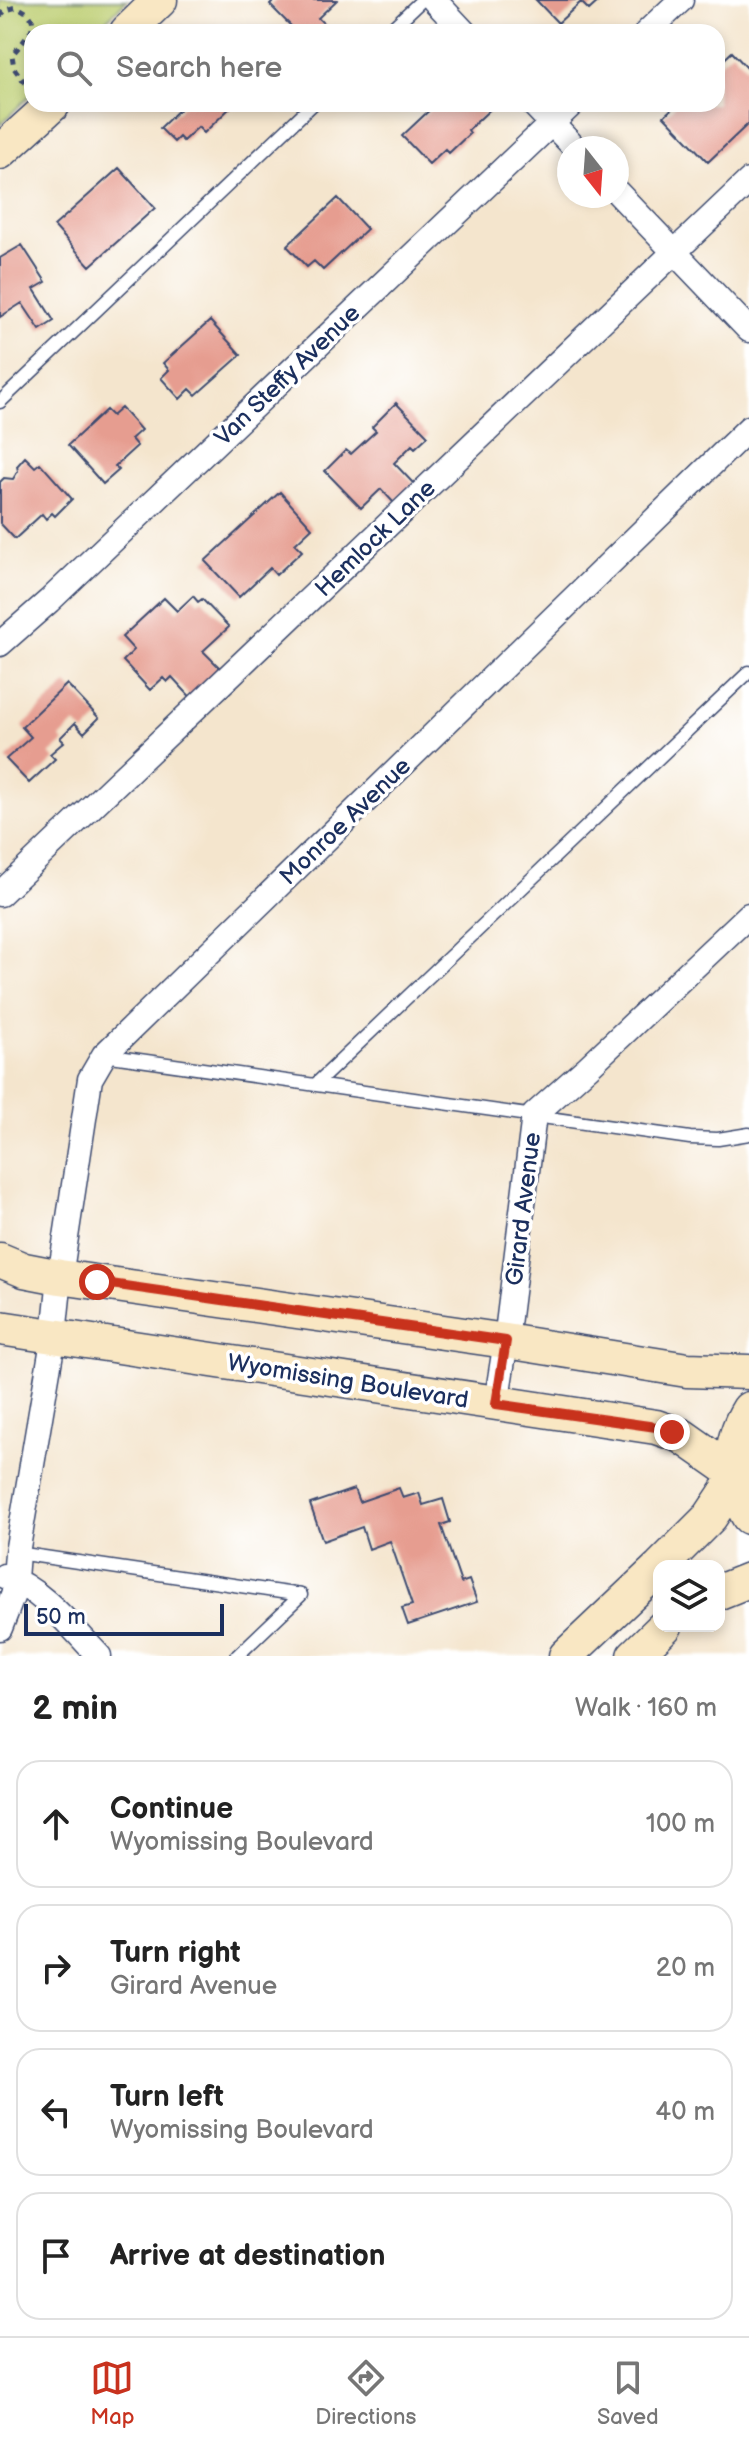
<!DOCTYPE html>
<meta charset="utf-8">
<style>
:root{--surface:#fff;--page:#f2f2f2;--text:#222;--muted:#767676;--line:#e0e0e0;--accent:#c8321e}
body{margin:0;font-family:"Balsamiq Sans",sans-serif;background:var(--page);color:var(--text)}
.controls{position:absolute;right:24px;bottom:24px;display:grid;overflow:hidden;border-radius:16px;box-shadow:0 4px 12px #0003}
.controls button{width:72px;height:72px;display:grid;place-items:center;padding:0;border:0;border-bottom:2px solid var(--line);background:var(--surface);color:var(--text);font:40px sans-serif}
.compass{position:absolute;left:557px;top:136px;width:72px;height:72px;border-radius:50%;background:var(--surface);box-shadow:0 4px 12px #0003;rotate:163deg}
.scale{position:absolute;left:24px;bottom:20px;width:200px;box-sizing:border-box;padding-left:8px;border:4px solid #1b2f5e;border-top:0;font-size:22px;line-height:28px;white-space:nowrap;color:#1b2f5e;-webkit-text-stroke:6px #fff;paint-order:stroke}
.stop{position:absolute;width:24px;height:24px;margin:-18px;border:6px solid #c8321e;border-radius:50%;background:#fff}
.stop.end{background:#c8321e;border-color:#fff;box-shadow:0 2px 8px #0008}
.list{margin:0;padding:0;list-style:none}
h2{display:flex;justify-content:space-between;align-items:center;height:104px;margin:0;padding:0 32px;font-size:34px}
h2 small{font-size:26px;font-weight:400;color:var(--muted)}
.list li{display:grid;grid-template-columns:52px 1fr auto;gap:24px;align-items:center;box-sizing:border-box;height:128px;margin:0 16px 16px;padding:0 16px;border:2px solid var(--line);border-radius:24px}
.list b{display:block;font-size:30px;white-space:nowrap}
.list p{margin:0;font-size:26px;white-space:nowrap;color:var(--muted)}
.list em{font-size:26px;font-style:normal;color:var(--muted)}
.icon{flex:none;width:44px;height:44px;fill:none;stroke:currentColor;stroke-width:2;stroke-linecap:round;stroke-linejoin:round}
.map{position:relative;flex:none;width:749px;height:1656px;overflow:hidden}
.search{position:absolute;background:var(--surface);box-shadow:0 4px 12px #0003;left:24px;right:24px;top:24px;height:88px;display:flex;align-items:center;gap:20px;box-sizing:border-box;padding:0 28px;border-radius:24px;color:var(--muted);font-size:30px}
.sheet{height:680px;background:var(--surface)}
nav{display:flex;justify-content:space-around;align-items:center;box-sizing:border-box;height:112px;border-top:2px solid var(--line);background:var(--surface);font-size:22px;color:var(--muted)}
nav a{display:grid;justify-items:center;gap:4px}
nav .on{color:var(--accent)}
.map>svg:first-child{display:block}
.green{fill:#bccd70;stroke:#6c7e67;stroke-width:2}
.building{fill:#e69d90}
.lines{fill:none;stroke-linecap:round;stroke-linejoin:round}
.lane-casing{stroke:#3c4a6f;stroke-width:15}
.street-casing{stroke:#3c4a6f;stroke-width:27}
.secondary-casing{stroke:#3c4a6f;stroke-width:37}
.path{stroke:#3c4a6f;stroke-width:5;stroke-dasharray:6 6;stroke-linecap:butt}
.lane{stroke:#fff;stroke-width:12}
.street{stroke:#fff;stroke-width:24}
.secondary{stroke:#f9e7c3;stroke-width:34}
.route{stroke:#c8321e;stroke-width:10}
.labels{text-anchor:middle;stroke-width:7;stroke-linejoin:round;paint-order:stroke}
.street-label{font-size:24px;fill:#1b2f5e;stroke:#fff}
</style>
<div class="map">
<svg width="749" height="1656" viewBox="0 0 749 1656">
<rect width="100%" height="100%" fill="#fff"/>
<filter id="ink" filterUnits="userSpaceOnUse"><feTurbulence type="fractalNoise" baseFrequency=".0125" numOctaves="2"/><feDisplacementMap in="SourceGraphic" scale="16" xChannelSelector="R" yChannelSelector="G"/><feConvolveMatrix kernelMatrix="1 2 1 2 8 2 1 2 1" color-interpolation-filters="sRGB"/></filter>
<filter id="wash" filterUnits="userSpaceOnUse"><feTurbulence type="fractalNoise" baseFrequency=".006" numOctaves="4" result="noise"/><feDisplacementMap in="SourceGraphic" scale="32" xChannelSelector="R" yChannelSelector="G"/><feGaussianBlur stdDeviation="1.8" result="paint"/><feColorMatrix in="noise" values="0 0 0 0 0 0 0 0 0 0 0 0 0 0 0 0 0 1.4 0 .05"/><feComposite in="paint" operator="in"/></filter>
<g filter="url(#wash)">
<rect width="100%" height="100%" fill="#f4e5cd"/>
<path class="green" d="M0,0H127L94,32H32V93L0,125Z"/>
<g id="blocks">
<path class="building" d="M275,0H337L318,18L332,32H287L292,27L270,5Z
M536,0H600L589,10L581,2L558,23Z
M732,52L749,70V123L708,162L664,116L677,104H717V66Z
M185,104H234L204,133L198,127L183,141L179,137L174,142L160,128Z
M436,104H496L468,130L470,133L449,153L445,149L429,164L402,136Z
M119,168L155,208L90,266L54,226Z
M338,198L367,229L323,270L314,261L307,267L287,246Z
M22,245L46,282L34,289L54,321L40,330L22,303L0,317V258Z
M210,321L241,355L196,395L190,389L180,399L161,378L169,370L163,363Z
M396,403L428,436L415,448L412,445L394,463L414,484L394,503L381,489L361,508L325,471L346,450L351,454L376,431L372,427Z
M121,408L141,430L131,439L137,446L115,466L119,470L103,484L68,445L106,410L112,416Z
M25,457L35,467L40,463L72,499L55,516L52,513L46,519L42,514L15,539L0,523V482L4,478L13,479L18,471L17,466Z
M280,492L312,528L295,544L302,551L276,575L270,568L239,597L205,561Z
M193,596L198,602L202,599L229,627L203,651L227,675L197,704L172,677L167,682L163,678L150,690L123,661L134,650L122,637L164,598L177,611Z
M67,684L99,718L84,733L75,723L60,738L64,742L50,754L55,759L29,783L6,759L31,737L22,727Z
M399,1488L403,1498L419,1493L423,1505L443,1499L450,1522L441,1525L461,1583L469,1580L477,1602L408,1625L402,1608L412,1605L390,1541L369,1549L362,1527L323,1541L310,1504L354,1489L359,1502Z"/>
</g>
</g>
<g filter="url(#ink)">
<use href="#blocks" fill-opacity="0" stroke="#3c4a6f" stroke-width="2"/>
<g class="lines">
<defs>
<path id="lane" d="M388,32L422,0
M0,402L313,104
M104,1055L690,1138L718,1139L749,1134
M316,1084L749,672
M17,1553L301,1595L237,1656"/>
<path id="street" d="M434,0L464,32
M647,32L681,0
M533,104L575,148
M617,192L749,330
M0,644L49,601L572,104
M0,894L749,181
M496,1404L506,1341L534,1115L588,1067L749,915
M4,1576C42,1589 72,1628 99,1656
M0,1628L14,1592L17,1553L54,1335L60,1277L90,1079L104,1055L749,428"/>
<path id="secondary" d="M127,32L160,0
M0,152L53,104
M0,1260L24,1270L60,1277L506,1341L687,1370L749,1372
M0,1328L656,1427L682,1436L732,1471
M749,1409C727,1444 728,1482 749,1517
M661,1566L710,1517L734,1481
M719,1592L749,1580
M566,1656L659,1568
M634,1656L665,1626"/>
</defs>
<use href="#lane" class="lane-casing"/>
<use href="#street" class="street-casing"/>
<use href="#secondary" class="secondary-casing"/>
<path class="path" d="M0,16L6,10L17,7C48,21 26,37 12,55L14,68L28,87"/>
<use href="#lane" class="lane"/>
<use href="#street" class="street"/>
<use href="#secondary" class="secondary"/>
</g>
</g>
<g class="lines" filter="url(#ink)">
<path class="route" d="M97,1282L506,1341L496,1404L656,1427L672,1432"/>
</g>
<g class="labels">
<g class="street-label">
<text transform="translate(287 375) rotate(-44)" y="8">Van Steffy Avenue</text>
<text transform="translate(375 538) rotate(-44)" y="8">Hemlock Lane</text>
<text transform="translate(345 821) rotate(-44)" y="8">Monroe Avenue</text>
<text transform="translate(523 1209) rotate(-83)" y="8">Girard Avenue</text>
<text transform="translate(348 1381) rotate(9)" y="8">Wyomissing Boulevard</text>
</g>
</g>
</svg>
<div class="controls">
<button><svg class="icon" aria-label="layers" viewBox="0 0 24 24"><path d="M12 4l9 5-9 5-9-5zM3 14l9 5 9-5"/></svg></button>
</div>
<svg class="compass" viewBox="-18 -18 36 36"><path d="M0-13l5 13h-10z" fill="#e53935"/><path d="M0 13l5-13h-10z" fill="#767676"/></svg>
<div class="scale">50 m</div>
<div class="stop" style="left:97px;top:1282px"></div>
<div class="stop end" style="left:672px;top:1432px"></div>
<div class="search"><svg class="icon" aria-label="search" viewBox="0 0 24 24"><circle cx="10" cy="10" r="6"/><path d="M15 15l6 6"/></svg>Search here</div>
</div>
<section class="sheet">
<h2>2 min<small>Walk · 160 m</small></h2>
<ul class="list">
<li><svg class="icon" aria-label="ahead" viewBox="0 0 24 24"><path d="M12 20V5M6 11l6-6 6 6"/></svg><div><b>Continue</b><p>Wyomissing Boulevard</p></div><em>100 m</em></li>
<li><svg class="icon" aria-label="right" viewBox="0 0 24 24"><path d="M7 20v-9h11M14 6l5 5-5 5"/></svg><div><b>Turn right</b><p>Girard Avenue</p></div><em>20 m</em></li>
<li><svg class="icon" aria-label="left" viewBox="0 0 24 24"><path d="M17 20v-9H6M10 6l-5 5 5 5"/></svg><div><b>Turn left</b><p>Wyomissing Boulevard</p></div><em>40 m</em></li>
<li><svg class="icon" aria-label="arrive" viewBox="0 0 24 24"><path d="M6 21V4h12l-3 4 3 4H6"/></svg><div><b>Arrive at destination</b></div></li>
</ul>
</section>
<nav>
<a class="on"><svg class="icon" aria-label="map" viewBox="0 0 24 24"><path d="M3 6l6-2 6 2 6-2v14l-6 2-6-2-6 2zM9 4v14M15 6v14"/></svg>Map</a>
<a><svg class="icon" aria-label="directions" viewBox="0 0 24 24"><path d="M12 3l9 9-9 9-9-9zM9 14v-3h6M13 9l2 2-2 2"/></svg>Directions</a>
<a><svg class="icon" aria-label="saved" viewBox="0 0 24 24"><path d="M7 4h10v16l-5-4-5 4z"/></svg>Saved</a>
</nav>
